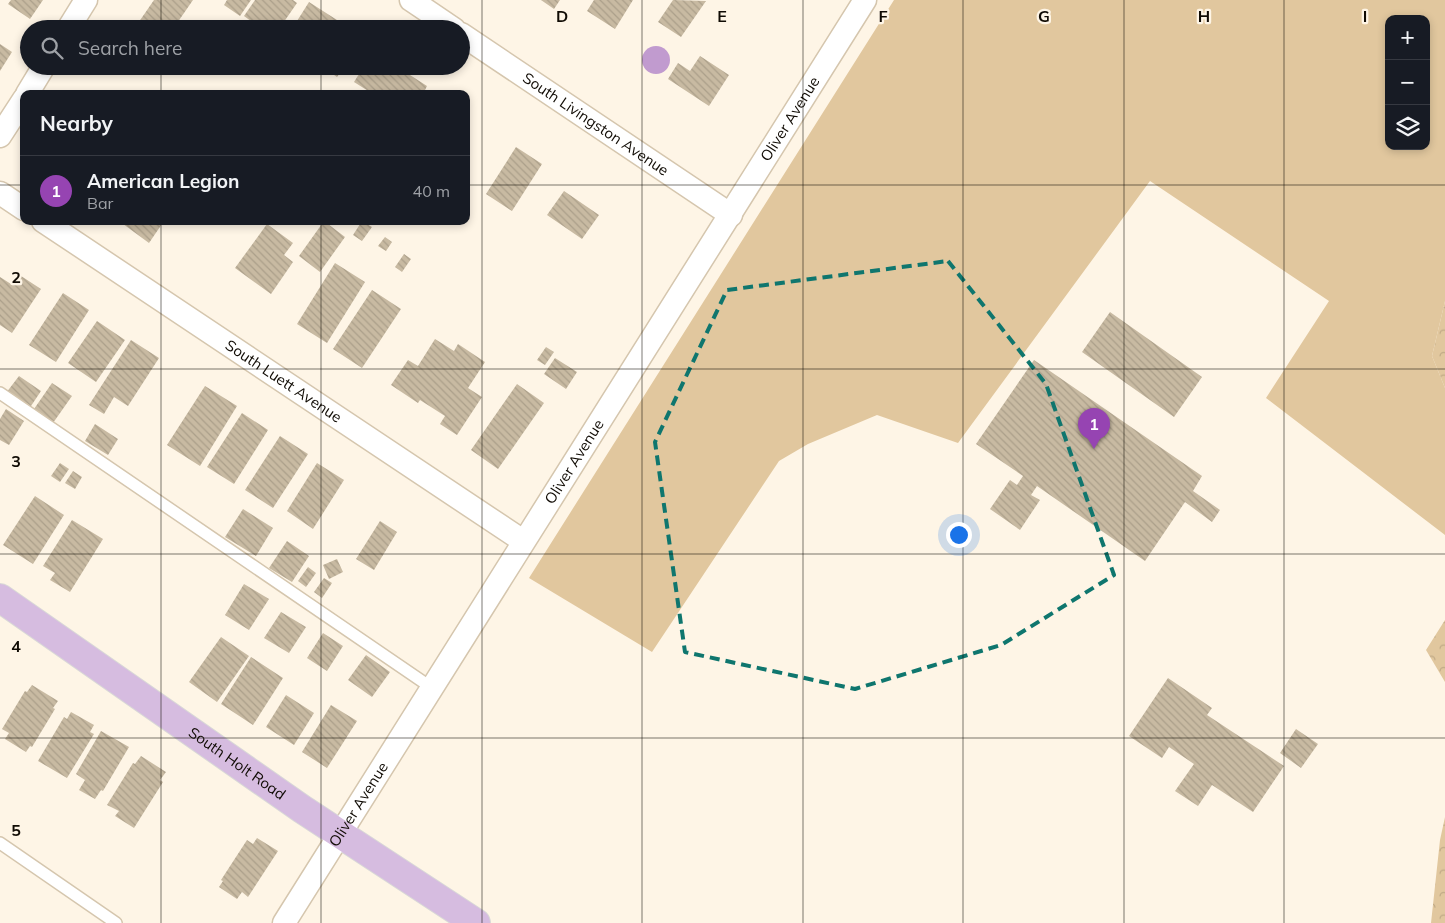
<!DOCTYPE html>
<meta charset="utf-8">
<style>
:root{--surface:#171b24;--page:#20242c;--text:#f1f3f6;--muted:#9ea1a6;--line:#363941;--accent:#9644b2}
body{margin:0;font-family:Mulish,sans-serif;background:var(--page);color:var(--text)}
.controls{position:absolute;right:15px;top:15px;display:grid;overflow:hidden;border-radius:10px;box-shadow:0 2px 8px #0003}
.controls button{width:45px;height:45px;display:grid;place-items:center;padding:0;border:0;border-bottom:1px solid var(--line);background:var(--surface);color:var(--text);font:25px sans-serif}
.you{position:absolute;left:958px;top:534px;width:18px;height:18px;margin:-12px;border:4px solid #fff;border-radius:50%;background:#1a73e8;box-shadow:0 0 0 8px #1a73e833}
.badge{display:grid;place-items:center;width:32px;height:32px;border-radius:50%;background:var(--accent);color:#fff;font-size:16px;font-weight:700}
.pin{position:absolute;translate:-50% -41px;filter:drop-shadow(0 1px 2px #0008)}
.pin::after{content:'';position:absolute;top:26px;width:18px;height:15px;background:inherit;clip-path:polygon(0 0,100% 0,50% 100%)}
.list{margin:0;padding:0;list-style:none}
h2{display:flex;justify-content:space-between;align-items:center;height:65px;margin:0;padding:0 20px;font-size:21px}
h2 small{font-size:16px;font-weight:400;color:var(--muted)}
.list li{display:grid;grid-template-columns:32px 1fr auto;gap:15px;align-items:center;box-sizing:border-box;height:70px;padding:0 20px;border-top:1px solid var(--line)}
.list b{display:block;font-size:19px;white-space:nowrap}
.list p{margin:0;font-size:16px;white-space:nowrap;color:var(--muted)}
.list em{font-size:16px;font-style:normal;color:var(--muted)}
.icon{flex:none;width:28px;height:28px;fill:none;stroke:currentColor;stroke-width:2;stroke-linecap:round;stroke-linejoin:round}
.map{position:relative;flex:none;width:1445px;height:923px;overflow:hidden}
.search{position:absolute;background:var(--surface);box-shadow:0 2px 8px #0003;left:20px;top:20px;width:450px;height:55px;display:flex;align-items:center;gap:12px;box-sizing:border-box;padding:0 18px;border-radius:28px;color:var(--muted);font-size:19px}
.panel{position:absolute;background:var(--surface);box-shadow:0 2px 8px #0003;left:20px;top:90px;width:450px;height:135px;border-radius:10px}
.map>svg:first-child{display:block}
.grass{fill:#e1c79e;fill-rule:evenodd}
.forest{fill:url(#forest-crowns)}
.water{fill:#c19bcf}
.building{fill:url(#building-back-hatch)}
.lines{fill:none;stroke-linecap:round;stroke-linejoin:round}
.service-casing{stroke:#d5c6ae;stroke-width:14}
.minor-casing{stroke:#d5c6ae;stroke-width:25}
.primary-casing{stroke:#d9d8d7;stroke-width:30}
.service{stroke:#fff;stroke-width:11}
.minor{stroke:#fff;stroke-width:22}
.primary{stroke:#d6bce0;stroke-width:28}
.marked{fill:none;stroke:#0f766e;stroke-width:4;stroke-dasharray:10 6;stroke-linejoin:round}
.grid{fill:none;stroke:#100b04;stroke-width:1;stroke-opacity:0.55}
.labels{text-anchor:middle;stroke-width:4.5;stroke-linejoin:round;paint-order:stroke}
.street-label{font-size:15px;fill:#100b04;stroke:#fef5e6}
.grid-label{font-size:16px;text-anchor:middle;font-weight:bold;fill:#100b04;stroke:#fef5e6;stroke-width:4.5;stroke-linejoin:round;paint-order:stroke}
</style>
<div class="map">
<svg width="1445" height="923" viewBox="0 0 1445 923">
<defs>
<pattern id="forest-crowns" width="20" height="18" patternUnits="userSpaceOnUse" patternTransform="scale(1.25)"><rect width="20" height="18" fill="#e1c79e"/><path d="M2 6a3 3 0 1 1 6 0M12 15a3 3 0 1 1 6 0" fill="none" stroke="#c0aa86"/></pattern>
<pattern id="building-back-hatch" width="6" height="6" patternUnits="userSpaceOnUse" patternTransform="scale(1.25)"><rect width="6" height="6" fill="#c8baa2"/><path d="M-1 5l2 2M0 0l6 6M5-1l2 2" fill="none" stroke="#ab9f8a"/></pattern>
</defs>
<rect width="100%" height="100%" fill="#fef5e6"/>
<path class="grass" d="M894,0H1445V301L1432,356L1445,388V535L1266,398L1329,301L1150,181L958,443L877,415L808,444L779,461L652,652L529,578ZM1389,19H1426V146H1389Z"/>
<path class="forest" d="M1445,301V388L1432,356Z
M1445,620V682L1426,650Z
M1445,817V923H1431L1440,840Z"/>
<path class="water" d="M642 60a14 14 0 1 1 28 0a14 14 0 1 1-28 0Z"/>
<path class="building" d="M11,0H43L30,19L8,4Z
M154,0H193L173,29H134Z
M227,0H251L240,16L224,5Z
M255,0H293L297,3L279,29H262L244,16Z
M541,0H560L554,9Z
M594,0H633L615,29L587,11Z
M673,0L706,1L681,37L658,22Z
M309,2L337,20L332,29H292Z
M0,44L12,52L0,71Z
M700,56L729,75L709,106L668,79L678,63L690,71Z
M321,66H345L337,77Z
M364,66H396L427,86L423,94H373L354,82Z
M516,147L542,164L512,211L486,194Z
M564,191L599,215L582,239L547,215Z
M119,221H164L149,243Z
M324,221L345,237L320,272L299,256Z
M362,221L372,227L362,241L353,235Z
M267,224L293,243L284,255L293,262L271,294L235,268Z
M385,237L392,242L386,251L378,246Z
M404,254L411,259L402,272L395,267Z
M335,263L365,282L327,343L297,324Z
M18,274L41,289L12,333L0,325V277L11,284Z
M372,290L401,309L362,368L333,349Z
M63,293L89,310L56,362L29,345Z
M1110,312L1202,377L1174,417L1082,352Z
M97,321L125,340L96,382L68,363Z
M435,339L454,351L458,344L485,362L468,388L482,397L457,435L440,424L445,416L420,400L418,403L391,385L408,360L418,366Z
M131,340L159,358L128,406L114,397L104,414L89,405Z
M546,347L554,352L545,365L537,360Z
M555,358L577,372L566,389L544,374Z
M1034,360L1202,476L1193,491L1220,510L1212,522L1185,502L1145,561L1037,486L1031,495L1040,500L1020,530L990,509L1010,480L1017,485L1023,476L976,444Z
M19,376L41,391L29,409L6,393Z
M52,383L72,396L53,423L34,409Z
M517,384L544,403L498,469L471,450Z
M205,386L237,406L200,466L167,445Z
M6,409L24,421L9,445L0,440V419Z
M242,413L268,430L234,484L207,467Z
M95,424L118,439L108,455L85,441Z
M280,436L308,454L273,508L245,490Z
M60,463L69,469L60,482L51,476Z
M317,463L344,480L313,529L287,511Z
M73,471L82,477L75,489L65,483Z
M35,496L64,515L33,564L3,545Z
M243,509L273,528L256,556L225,537Z
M72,520L103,539L70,592L50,580L55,573L43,566Z
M380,521L397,532L374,570L356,559Z
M287,541L309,556L292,582L269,568Z
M337,559L343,572L329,579L323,565Z
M308,567L316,573L306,587L298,581Z
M324,578L332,583L322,598L314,592Z
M244,584L269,599L249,630L225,615Z
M281,612L306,627L289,653L264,638Z
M323,633L343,646L327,671L307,658Z
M221,637L249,656L217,702L189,682Z
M366,655L390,672L372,697L348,680Z
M251,657L283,678L253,725L221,704Z
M1168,678L1212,708L1207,715L1284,766L1253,812L1212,785L1198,806L1175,791L1194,764L1169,747L1162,758L1129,736Z
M32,685L58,701L53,708L55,709L32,747L30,746L26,752L5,739L9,733L2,729L25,691L27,692Z
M286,695L314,713L294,745L266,727Z
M331,705L357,721L327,768L302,752Z
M71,712L94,725L90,732L94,734L67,778L38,761L64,717L67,719Z
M1296,729L1318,744L1301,768L1280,753Z
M101,731L129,747L103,791L101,790L95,799L79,790L85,780L76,774Z
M141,756L166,772L160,780L163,782L134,828L115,816L119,811L107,805L133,763L135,764Z
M257,838L278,851L248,897L242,892L237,899L219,887L223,881L221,880L247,840L253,844Z"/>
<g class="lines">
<defs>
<path id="service" d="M0,393L432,688
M0,843L116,923"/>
<g id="minor">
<path d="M411,0L454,29"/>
<path d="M68,29L86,0"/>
<path id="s1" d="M461,34L731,215"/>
<path d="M27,94L44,66"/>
<path d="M0,136L24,99"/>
<path d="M0,193L24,209"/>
<path id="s2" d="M43,221L523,541"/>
<path id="s3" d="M284,923L865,0"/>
</g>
<g id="primary">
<path id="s4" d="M0,598L302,809L476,923"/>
</g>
</defs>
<use href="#service" class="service-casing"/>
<use href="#minor" class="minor-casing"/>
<use href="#primary" class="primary-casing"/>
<use href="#service" class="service"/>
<use href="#minor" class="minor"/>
<use href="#primary" class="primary"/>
</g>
<path class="marked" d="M948,261L1046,384L1114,575L1001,645L855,689L685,652L655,442L727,290Z"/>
<path class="grid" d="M161,0V29M321,0V29M482,0V923M642,0V923M803,0V923M963,0V923M1124,0V923M1284,0V923M161,66V94M321,66V94M0,185H24M466,185H1445M161,221V923M321,221V923M0,369H1445M0,554H1445M0,738H1445"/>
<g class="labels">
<g class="street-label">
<text dy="5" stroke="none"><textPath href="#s3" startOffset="950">Oliver Avenue</textPath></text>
<text dy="5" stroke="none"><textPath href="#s1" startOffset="162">South Livingston Avenue</textPath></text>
<text dy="5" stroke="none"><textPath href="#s2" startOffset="289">South Luett Avenue</textPath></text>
<text dy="5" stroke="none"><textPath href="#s3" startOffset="545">Oliver Avenue</textPath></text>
<text dy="5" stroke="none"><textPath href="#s4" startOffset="289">South Holt Road</textPath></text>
<text dy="5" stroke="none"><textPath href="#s3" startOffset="140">Oliver Avenue</textPath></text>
</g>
</g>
<g class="grid-label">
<text x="562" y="22">D</text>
<text x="722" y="22">E</text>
<text x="883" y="22">F</text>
<text x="1044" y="22">G</text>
<text x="1204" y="22">H</text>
<text x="1365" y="22">I</text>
<text x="16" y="283">2</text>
<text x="16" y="467">3</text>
<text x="16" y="652">4</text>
<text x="16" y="836">5</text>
</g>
</svg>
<div class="controls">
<button>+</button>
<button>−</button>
<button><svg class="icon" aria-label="layers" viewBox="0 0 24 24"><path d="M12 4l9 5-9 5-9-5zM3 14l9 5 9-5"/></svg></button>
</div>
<div class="you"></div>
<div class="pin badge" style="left:1094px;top:449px">1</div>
<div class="search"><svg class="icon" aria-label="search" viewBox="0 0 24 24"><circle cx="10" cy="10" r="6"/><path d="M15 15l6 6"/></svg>Search here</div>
<section class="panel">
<h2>Nearby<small></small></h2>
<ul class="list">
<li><span class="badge">1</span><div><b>American Legion</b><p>Bar</p></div><em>40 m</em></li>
</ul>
</section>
</div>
